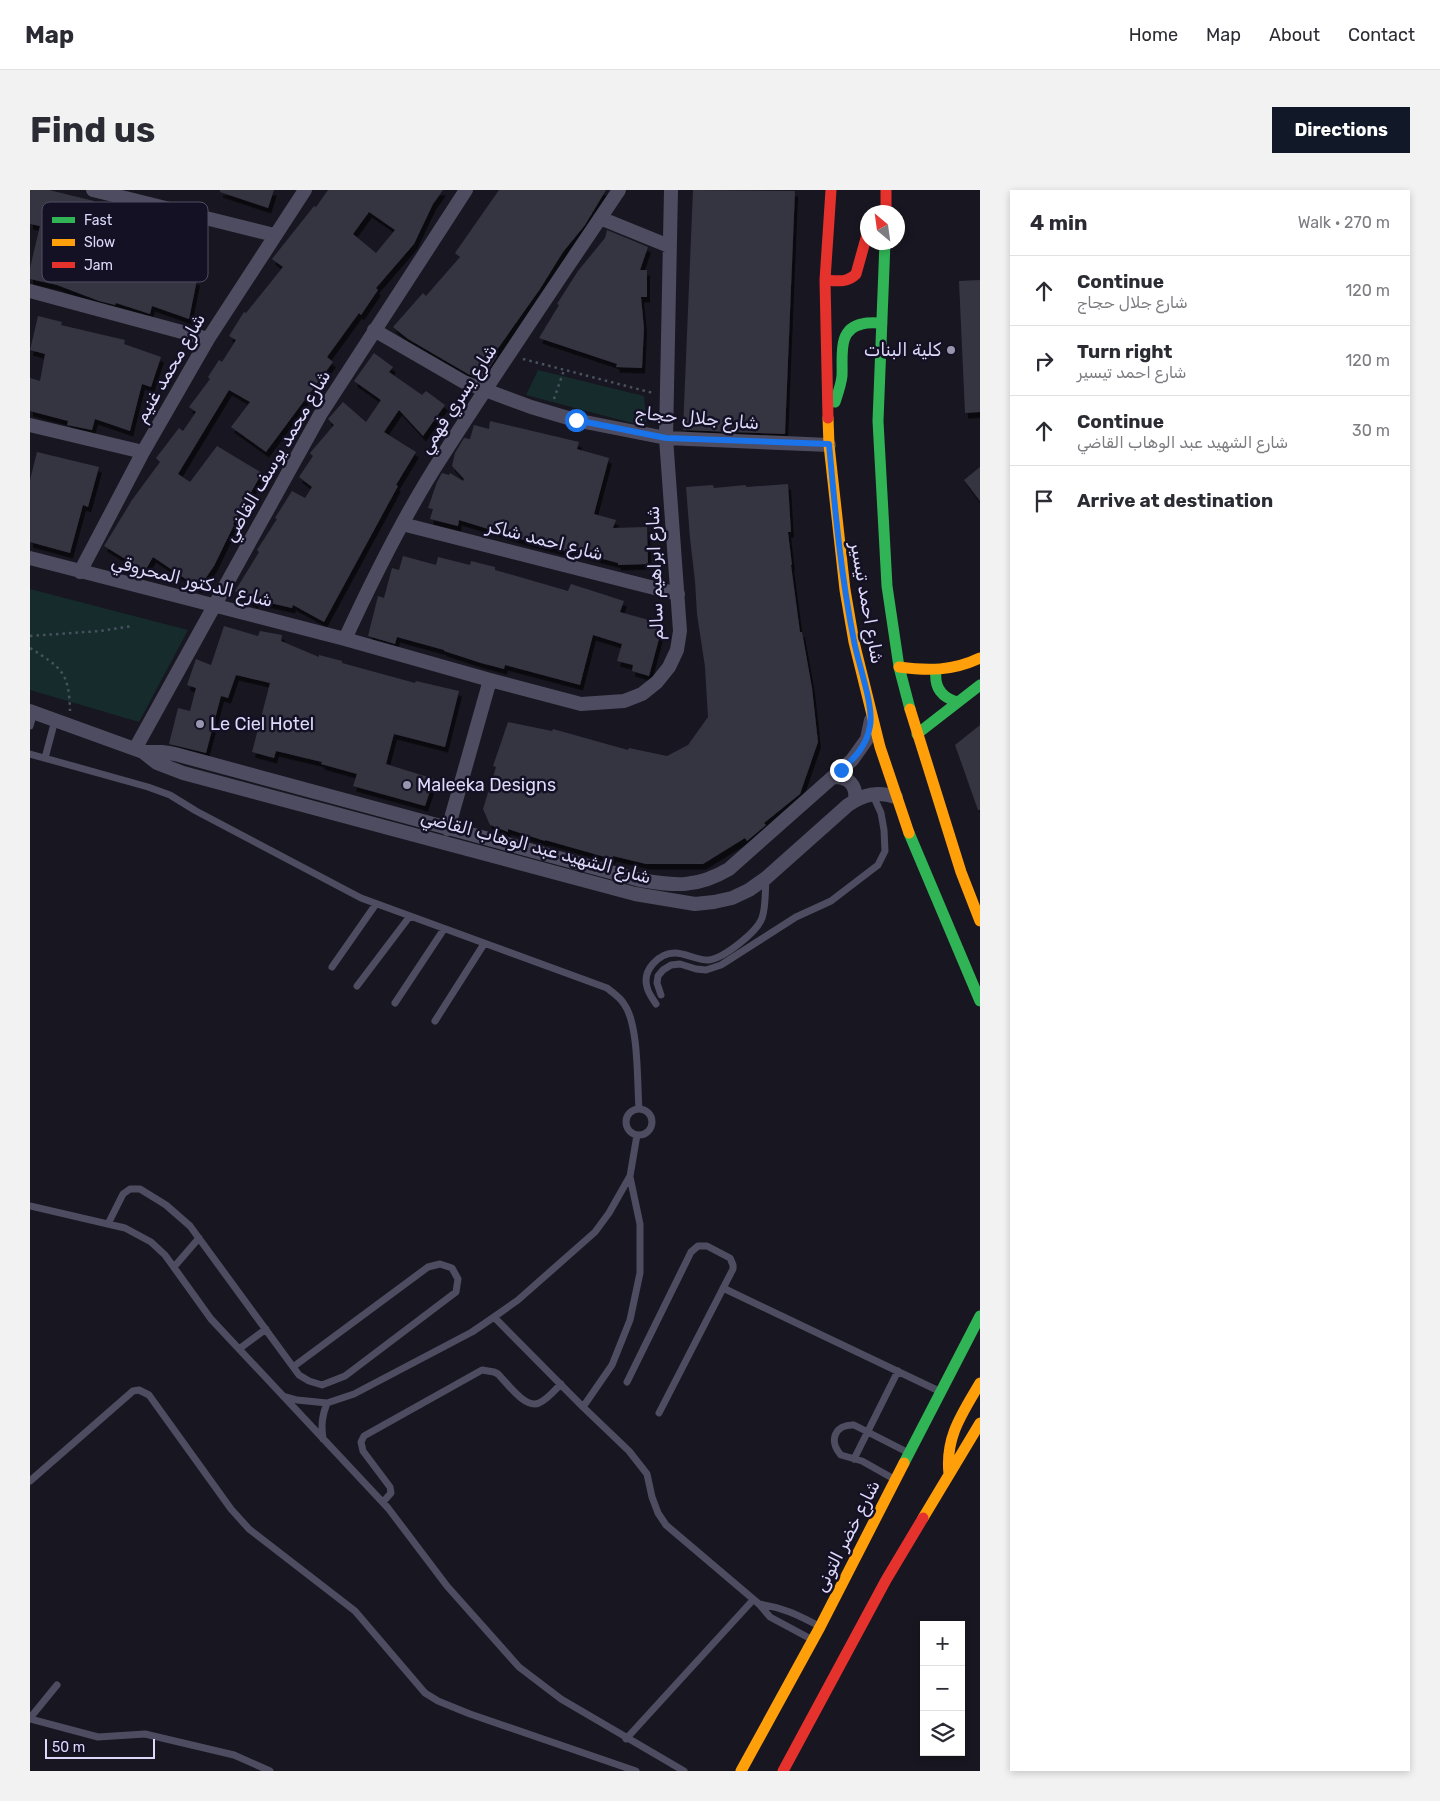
<!DOCTYPE html>
<meta charset="utf-8">
<style>
:root{--surface:#fff;--page:#f2f2f3;--text:#2b2b33;--muted:#7c7c81;--line:#e1e1e2;--accent:#111827}
body{margin:0;font-family:Rubik,Cairo,sans-serif;background:var(--page);color:var(--text)}
.controls{position:absolute;right:15px;bottom:15px;display:grid;overflow:hidden;border-radius:0px;box-shadow:0 2px 8px #0003}
.controls button{width:45px;height:45px;display:grid;place-items:center;padding:0;border:0;border-bottom:1px solid var(--line);background:var(--surface);color:var(--text);font:25px sans-serif}
.compass{position:absolute;left:830px;top:15px;width:45px;height:45px;border-radius:50%;background:var(--surface);box-shadow:0 2px 8px #0003;rotate:331deg}
.scale{position:absolute;left:15px;bottom:12px;width:110px;box-sizing:border-box;padding-left:5px;border:2px solid #ddd9fb;border-top:0;font-size:14px;line-height:18px;white-space:nowrap;color:#ddd9fb;-webkit-text-stroke:4px #151125;paint-order:stroke}
.stop{position:absolute;width:15px;height:15px;margin:-11px;border:4px solid #1a73e8;border-radius:50%;background:#fff}
.stop.end{background:#1a73e8;border-color:#fff;box-shadow:0 1px 5px #0008}
.list{margin:0;padding:0;list-style:none}
h2{display:flex;justify-content:space-between;align-items:center;height:65px;margin:0;padding:0 20px;font-size:21px}
h2 small{font-size:16px;font-weight:400;color:var(--muted)}
.list li{display:grid;grid-template-columns:32px 1fr auto;gap:15px;align-items:center;box-sizing:border-box;height:70px;padding:0 20px;border-top:1px solid var(--line)}
.list b{display:block;font-size:19px;white-space:nowrap}
.list p{margin:0;font-size:16px;white-space:nowrap;color:var(--muted)}
.list em{font-size:16px;font-style:normal;color:var(--muted)}
.icon{flex:none;width:28px;height:28px;fill:none;stroke:currentColor;stroke-width:2;stroke-linecap:round;stroke-linejoin:round}
.map{position:relative;flex:none;width:950px;height:1581px;overflow:hidden;border-radius:0px}
header{display:flex;align-items:center;gap:30px;box-sizing:border-box;height:70px;padding:0 25px;background:var(--surface);border-bottom:1px solid var(--line)}
header strong{font-size:24px}
nav{display:flex;gap:28px;margin-inline-start:auto;font-size:18px}
.intro{display:flex;align-items:center;justify-content:space-between;box-sizing:border-box;height:120px;padding:0 30px}
h1{margin:0;font-size:35px}
.button{padding:12px 22px;border-radius:0px;background:var(--accent);color:#fff;font-size:18px;font-weight:700}
main{display:flex;gap:30px;padding:0 30px}
aside{flex:1;background:var(--surface);border-radius:0px;box-shadow:0 2px 8px #0003}
.map>svg:first-child{display:block}
.green{fill:#152b2c}
.building{fill:#363442;fill-rule:evenodd;filter:url(#shadow)}
.lines{fill:none;stroke-linecap:round;stroke-linejoin:round}
.path{stroke:#48525e;stroke-width:2.5;stroke-dasharray:2.5 4;stroke-linecap:butt}
.lane{stroke:#4e4c60;stroke-width:7}
.street{stroke:#4e4c60;stroke-width:14}
.fast{stroke:#30b455;stroke-width:11}
.slow{stroke:#ff9f0a;stroke-width:11}
.jam{stroke:#e5322d;stroke-width:11}
.route{stroke:#1a73e8;stroke-width:6}
.poi-dot{fill:#9895ae;stroke:#151125;stroke-width:2}
.labels{text-anchor:middle;stroke-width:5;stroke-linejoin:round;paint-order:stroke}
.poi-label{font-size:18px;fill:#ddd9fb;stroke:#151125;text-anchor:start}
.street-label{font-size:18px;fill:#ddd9fb;stroke:#151125}
.key{fill:#151125;stroke:#514d65;stroke-width:1}
.key-label{font-size:14px;fill:#ddd9fb}
</style>
<header>
<strong>Map</strong>
<nav><a>Home</a><a>Map</a><a>About</a><a>Contact</a></nav>
</header>
<div class="intro"><h1>Find us</h1><a class="button">Directions</a></div>
<main>
<div class="map">
<svg width="950" height="1581" viewBox="0 0 950 1581">
<defs>
<filter id="shadow"><feDropShadow dx="3" dy="5.5" stdDeviation="0" flood-color="#0009"/></filter>
</defs>
<rect width="100%" height="100%" fill="#181620"/>
<path class="green" d="M508,180L614,206L617,237L496,205Z
M0,399L158,440L109,532L0,500Z"/>
<path class="building" d="M0,0H19L64,11L62,19L94,24L93,27L140,37L141,34L162,41L148,85L167,90L159,129L122,116L120,124L86,113L85,115L69,111L27,95L0,89V78L10,36L0,34Z
M190,0H244L238,18L190,2Z
M298,0H413L403,14L384,54L346,98L348,100L331,125L329,123L297,167L303,172L236,262L201,237L220,212L199,200L148,284L160,292L187,256L232,283L203,334L204,335L184,376L169,398L123,367L115,381L74,356L102,310L130,272L126,268L149,238L153,241L166,222L159,217L180,189L178,187L189,170L192,172L206,150L199,146L214,122L216,123L253,77L242,69L284,16L286,17ZM339,22L365,40L346,63L323,44Z
M469,0H576L555,35L533,62L510,99L464,164L467,166L452,189L438,184L378,149L363,137L393,103L396,106L430,67L425,63Z
M663,0L765,1L755,244L653,240Z
M577,40L618,57L610,80H617V107H611L614,138L612,178L586,177L587,174L509,148L529,115L527,114L548,81L575,48Z
M950,90V222L935,223L929,91Z
M8,126L32,132L31,135L95,150L94,154L131,167L121,197L112,194L100,241L65,229L62,240L37,235L38,231L0,221V188L10,191L15,164L0,160Z
M344,163L363,177L359,182L392,205L396,201L415,215L393,246L369,220L354,242L386,262L366,295L368,296L294,432L263,415L262,418L227,410L224,413L205,401L229,362L227,360L247,329L245,328L262,301L275,308L282,297L269,287L283,266L280,263L304,235L298,229L313,212L336,232L351,210L324,191Z
M460,231L549,252L547,259L579,268L564,324L586,330L583,338L617,337L618,374L588,375V373L535,359V361L497,351L429,330L428,336L400,329L403,319L398,318L407,292L412,283L419,285L420,283L433,291L434,289L422,276L425,263L434,248L440,249L444,235L459,239Z
M7,262L69,277L58,317L53,315L40,363L0,352V290Z
M950,277V311L934,290Z
M758,294L761,342H758L762,375H761L770,442H772L782,498L788,552L770,604L734,633L736,635L717,651L715,648L673,674H616L583,666L582,669L515,650V651L478,639V642L460,635L453,619L466,577L463,576L478,532L522,541L523,539L598,560L599,558L637,566L658,555L678,527L675,477L667,424L665,391L660,348L656,297L683,295L684,298L716,295V297Z
M373,366L406,375L408,367L440,375L441,371L465,377V380L538,401L541,394L594,411L590,422L633,434L619,486L602,481L603,475L587,471L592,454L563,445L550,495L475,475L474,479L451,473L414,461V460L367,447L365,454L338,446L348,406L354,408L362,378L369,380Z
M194,436L228,446L230,441L252,445L251,451L289,467V465L312,471V473L385,493L386,491L429,501L415,557L364,544L356,574L404,589L395,616L323,596L327,584L291,574L292,572L246,561L244,568L222,562L240,493L206,485L198,508L191,506L176,563L139,554L148,518L160,521L166,498L157,495L166,469L181,475Z
M950,535V620H948L925,555Z"/>
<g class="lines">
<path class="path" d="M493,169L623,203
M524,209L534,180
M0,446L70,441L102,436
M0,458C32,478 39,482 40,521"/>
<path class="lane" d="M0,536L4,522
M0,564L118,597L140,605L166,621L331,708L577,798C583,803 590,807 594,814C609,834 607,893 609,919
M15,568L25,530
M302,777L346,714
M327,796L380,726
M631,805L627,793L628,786L633,780L641,775L650,774L666,779L676,780L691,775L766,727L801,711L848,675L855,661L854,640L851,623L842,603
M365,813L414,739
M626,814C623,809 618,803 617,797C612,780 629,763 645,763C656,763 668,771 679,770C694,768 727,742 732,728C736,717 735,701 736,689
M405,831L454,754
M596 932a13 13 0 1 1 26 0a13 13 0 1 1-26 0Z
M0,1016L95,1038L121,1052L135,1065L181,1129L358,1318L417,1396L489,1477L531,1509L654,1581
M78,1034L93,1004L100,999H110L136,1015L160,1036L269,1185L279,1191L292,1195L315,1186L426,1102L428,1089L422,1078L410,1074L398,1077L263,1177
M144,1077L169,1048
M693,1098L909,1201
M464,1127L553,1217L599,1261L617,1284L622,1307L628,1323L636,1335L729,1414L740,1427L781,1449
M209,1159L236,1139
M597,1192L661,1062L668,1056H677L700,1068L703,1075V1079L629,1223
M253,1206L267,1210L297,1213L324,1204L442,1142L464,1127L488,1110L565,1042L579,1023L600,986L607,945
M553,1217L582,1175L600,1130L610,1083V1034L600,987
M293,1249C291,1235 292,1226 297,1213
M824,1269L868,1181
M864,1289L832,1271L811,1265C798,1251 805,1234 824,1235L877,1262
M0,1291L103,1201L109,1200L119,1205L201,1319L219,1339L325,1421L395,1503L408,1511L440,1524L606,1581
M353,1312L361,1303L360,1297L333,1261L331,1252L334,1246L452,1180L464,1182L468,1184C477,1193 495,1219 509,1213C517,1210 525,1200 531,1194
M729,1414C752,1417 768,1425 789,1436
M0,1528L27,1495
M0,1529L68,1547L115,1544L204,1565L240,1581
M596,1549L723,1410"/>
<path class="street" d="M63,0L244,45
M570,28L639,56
M0,101L178,149
M344,140L434,192L501,217L545,230L636,248L799,255
M0,235L113,262
M372,334L648,404
M0,368L315,449L460,490L551,514L594,511L612,504L627,492L639,477L647,460L650,441L636,248L641,0
M50,382L113,262L178,149L275,0
M315,449C344,386 375,323 413,265C470,176 530,88 589,0
M0,521L113,562L127,573L153,583L605,704L665,714L684,712L702,708L719,700L736,688L818,615C834,604 848,601 866,607
M105,559L290,225L436,0
M113,562H132L145,564L610,690C645,696 667,698 699,679L822,570L837,549L841,530
M803,587C819,586 827,596 825,610
M418,639L460,490"/>
<path class="fast" d="M855,52L848,231L857,396L869,477L880,519
M805,212C808,203 811,195 812,186C813,166 807,139 832,134C839,132 846,133 852,133
M906,481C904,498 912,508 928,512
M887,544L950,495
M879,643L950,811
M874,1273L950,1126"/>
<path class="slow" d="M798,228L799,255L815,400L824,452L850,557L879,643
M869,477C898,481 923,481 950,468
M880,519L931,682L950,731
M919,1284C915,1247 932,1224 950,1193
M893,1328L950,1233
M711,1581L790,1437L874,1273"/>
<path class="jam" d="M856,0V22
M795,90C807,91 817,93 826,84L838,41
M798,228L795,90L801,0
M753,1581L856,1390L893,1328"/>
</g>
<g class="lines">
<path class="route" d="M546,230L636,248L799,254C805,320 811,386 824,451C828,473 844,516 840,536C837,555 825,568 811,580"/>
</g>
<g class="poi-dot">
<circle cx="921" cy="160" r="5"/>
<circle cx="170" cy="534" r="5"/>
<circle cx="377" cy="595" r="5"/>
</g>
<g class="labels">
<g class="poi-label">
<text x="911" y="166" text-anchor="end">كلية البنات</text>
<text x="180" y="540">Le Ciel Hotel</text>
<text x="387" y="601">Maleeka Designs</text>
</g>
<g class="street-label">
<text transform="translate(140 178) rotate(-60)" y="6">شارع محمد غنيم</text>
<text transform="translate(428 209) rotate(-57)" y="6">شارع يسري فهمي</text>
<text transform="translate(667 228) rotate(5)" y="6">شارع جلال حجاج</text>
<text transform="translate(247 266) rotate(-60)" y="6">شارع محمد يوسف القاضي</text>
<text transform="translate(515 350) rotate(14)" y="6">شارع احمد شاكر</text>
<text transform="translate(625 383) rotate(-92)" y="6">شارع ابراهيم سالم</text>
<text transform="translate(162 391) rotate(14)" y="6">شارع الدكتور المحروقي</text>
<text transform="translate(837 413) rotate(80)" y="6">شارع احمد تيسير</text>
<text transform="translate(506 657) rotate(15)" y="6">شارع الشهيد عبد الوهاب القاضي</text>
<text transform="translate(817 1346) rotate(-63)" y="6">شارع خضر التونى</text>
</g>
</g>
<rect x="12" y="12" width="166" height="80" rx="8" class="key"/>
<rect x="22" y="27" width="23" height="6" fill="#30b455"/>
<rect x="22" y="49" width="23" height="7" fill="#ff9f0a"/>
<rect x="22" y="72" width="23" height="6" fill="#e5322d"/>
<g class="key-label">
<text x="54" y="35">Fast</text>
<text x="54" y="57">Slow</text>
<text x="54" y="80">Jam</text>
</g>
</svg>
<div class="controls">
<button>+</button>
<button>−</button>
<button><svg class="icon" aria-label="layers" viewBox="0 0 24 24"><path d="M12 4l9 5-9 5-9-5zM3 14l9 5 9-5"/></svg></button>
</div>
<svg class="compass" viewBox="-18 -18 36 36"><path d="M0-13l5 13h-10z" fill="#e53935"/><path d="M0 13l5-13h-10z" fill="#7c7c81"/></svg>
<div class="scale">50 m</div>
<div class="stop" style="left:546px;top:230px"></div>
<div class="stop end" style="left:811px;top:580px"></div>
</div>
<aside>
<h2>4 min<small>Walk · 270 m</small></h2>
<ul class="list">
<li><svg class="icon" aria-label="ahead" viewBox="0 0 24 24"><path d="M12 20V5M6 11l6-6 6 6"/></svg><div><b>Continue</b><p>شارع جلال حجاج</p></div><em>120 m</em></li>
<li><svg class="icon" aria-label="right" viewBox="0 0 24 24"><path d="M7 20v-9h11M14 6l5 5-5 5"/></svg><div><b>Turn right</b><p>شارع احمد تيسير</p></div><em>120 m</em></li>
<li><svg class="icon" aria-label="ahead" viewBox="0 0 24 24"><path d="M12 20V5M6 11l6-6 6 6"/></svg><div><b>Continue</b><p>شارع الشهيد عبد الوهاب القاضي</p></div><em>30 m</em></li>
<li><svg class="icon" aria-label="arrive" viewBox="0 0 24 24"><path d="M6 21V4h12l-3 4 3 4H6"/></svg><div><b>Arrive at destination</b></div></li>
</ul>
</aside>
</main>
